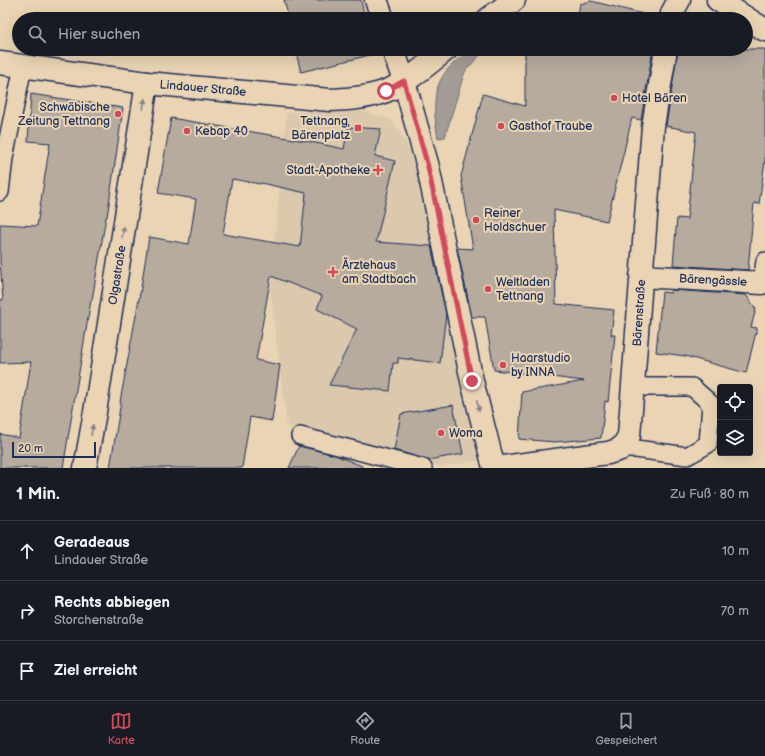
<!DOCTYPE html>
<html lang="de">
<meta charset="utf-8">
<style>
:root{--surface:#171b24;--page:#242831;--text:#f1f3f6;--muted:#9ea1a6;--line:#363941;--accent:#d1495b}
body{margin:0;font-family:"Balsamiq Sans",sans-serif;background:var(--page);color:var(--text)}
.controls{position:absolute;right:12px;bottom:12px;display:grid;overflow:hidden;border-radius:4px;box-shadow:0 4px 16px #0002}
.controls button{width:36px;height:36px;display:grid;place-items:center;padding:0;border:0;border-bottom:1px solid var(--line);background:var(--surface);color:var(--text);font:20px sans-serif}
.scale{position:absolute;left:12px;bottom:10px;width:84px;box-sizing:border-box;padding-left:4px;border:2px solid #1b2f5e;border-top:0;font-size:11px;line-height:14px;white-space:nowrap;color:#1b2f5e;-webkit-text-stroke:3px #ead4b3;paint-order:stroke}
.stop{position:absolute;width:12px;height:12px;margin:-9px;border:3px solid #d1495b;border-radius:50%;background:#fff}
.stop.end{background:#d1495b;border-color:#fff;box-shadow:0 1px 4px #0008}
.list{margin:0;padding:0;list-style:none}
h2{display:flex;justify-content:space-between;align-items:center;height:52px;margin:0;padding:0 16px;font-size:17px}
h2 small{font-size:13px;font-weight:400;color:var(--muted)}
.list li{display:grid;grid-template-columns:26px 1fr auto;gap:12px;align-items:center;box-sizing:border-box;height:60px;padding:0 16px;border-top:1px solid var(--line)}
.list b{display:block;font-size:15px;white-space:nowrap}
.list p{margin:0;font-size:13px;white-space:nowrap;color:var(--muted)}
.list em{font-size:13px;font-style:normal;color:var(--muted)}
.icon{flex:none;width:22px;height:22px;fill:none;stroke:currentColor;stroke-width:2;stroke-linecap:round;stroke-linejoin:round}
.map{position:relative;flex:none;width:765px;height:468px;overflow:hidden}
.search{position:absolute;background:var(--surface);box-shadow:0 4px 16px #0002;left:12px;right:12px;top:12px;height:44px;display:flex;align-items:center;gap:10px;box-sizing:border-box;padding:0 14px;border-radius:22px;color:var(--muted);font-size:15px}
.sheet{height:232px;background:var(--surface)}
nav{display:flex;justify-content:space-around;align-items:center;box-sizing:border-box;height:56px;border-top:1px solid var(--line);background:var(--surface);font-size:11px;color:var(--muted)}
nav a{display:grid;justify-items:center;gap:2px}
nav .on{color:var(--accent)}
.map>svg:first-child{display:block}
.built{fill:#dbc8ad}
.water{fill:#a39b96;stroke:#6d7080}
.building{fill:#b7ab9e;stroke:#1b2f5e;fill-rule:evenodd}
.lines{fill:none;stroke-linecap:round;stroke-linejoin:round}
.service-casing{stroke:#1b2f5e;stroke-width:20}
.minor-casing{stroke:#1b2f5e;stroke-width:25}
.tertiary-casing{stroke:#1b2f5e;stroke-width:25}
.service{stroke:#ead4b3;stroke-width:17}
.minor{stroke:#ead4b3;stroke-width:22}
.tertiary{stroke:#ead4b3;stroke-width:22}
.oneway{fill:#828288}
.route{stroke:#d1495b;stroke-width:5}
.poi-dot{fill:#d1495b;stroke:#ead4b3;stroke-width:1.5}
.labels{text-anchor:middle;stroke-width:4;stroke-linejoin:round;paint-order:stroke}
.street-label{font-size:12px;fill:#1b2f5e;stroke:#ead4b3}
.poi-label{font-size:12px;fill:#1b2f5e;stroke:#ead4b3;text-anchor:start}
</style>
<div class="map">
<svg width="765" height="468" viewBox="0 0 765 468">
<rect width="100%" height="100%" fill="#ead4b3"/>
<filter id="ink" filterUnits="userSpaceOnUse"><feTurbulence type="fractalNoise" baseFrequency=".025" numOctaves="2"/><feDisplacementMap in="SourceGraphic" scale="8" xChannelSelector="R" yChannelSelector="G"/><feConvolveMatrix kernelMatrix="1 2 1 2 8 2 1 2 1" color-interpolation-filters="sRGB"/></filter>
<g filter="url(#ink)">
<path class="built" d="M362,111L391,120L413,152L482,460L442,467L397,459L287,426L270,288L287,112Z"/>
<path class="water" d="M471,49H486L466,70L463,77L445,137L438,138C433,112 431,84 452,65C458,59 465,54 471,49Z"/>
<path class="building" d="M284,0H361L365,19H289Z
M591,1L659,18V19H541L578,14L580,4Z
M295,49H373L374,54L301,72Z
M525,49H653L641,120L632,118L607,221L554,210L556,304L614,310L611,335H615L608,402L605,401L601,438L555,442L519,439L522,392L584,381L494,370L485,317H472L457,248L473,249L461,176L483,94L525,106Z
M678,49H765V160L759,204L754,203L748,270L673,265L677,218L687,219L696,132L666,126Z
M31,94L123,108L107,217H106L92,300H91L63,468H0V434L19,438L31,362L0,363V300H3L0,261V224L37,226L50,143L28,141Z
M171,118L311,142L344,149L348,127L381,129L375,156L395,161L376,242L431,246L446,314L440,363L398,358V363H393L390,391L329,385L357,329L317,309L322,296L271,276L256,360L280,365L272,421L250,417L242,468H110L121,402H120L141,288L149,237L189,244L196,199L158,193ZM232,179L260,184L261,183L306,193L300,247L223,234Z
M671,290L746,295L756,309L751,327L757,328L746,373L685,356L656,352L662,292L671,293Z
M453,405L463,454L428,460L394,450L401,414Z
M299,446L335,455L362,466V468H289Z"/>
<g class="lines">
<defs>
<path id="service" d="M0,192L4,158L23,67
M762,283L765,261
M300,436L423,468
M621,449H636L687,456L708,444L711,404L692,387H646L633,385"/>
<path id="minor" d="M376,0L383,19
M671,19L672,13L679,0
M393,49L404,81L428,167L472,381L494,468
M641,276L762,283
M85,468L95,412L147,83
M495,468L608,453L621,449L629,436L653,126L666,49"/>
<path id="tertiary" d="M718,0L765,30
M488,19L514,0
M0,63L147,83L330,100C349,99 368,98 386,91C407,83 429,63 447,49"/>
</defs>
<use href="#service" class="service-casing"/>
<use href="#minor" class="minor-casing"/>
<use href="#tertiary" class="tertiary-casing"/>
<use href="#service" class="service"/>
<use href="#minor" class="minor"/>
<use href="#tertiary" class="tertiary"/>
</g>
<defs><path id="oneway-solid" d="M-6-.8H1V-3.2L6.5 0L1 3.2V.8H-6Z"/></defs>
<g class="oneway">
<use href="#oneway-solid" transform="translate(144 104) rotate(-81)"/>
<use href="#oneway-solid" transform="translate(123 232) rotate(-81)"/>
<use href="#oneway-solid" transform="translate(478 406) rotate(76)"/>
<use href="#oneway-solid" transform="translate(92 430) rotate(-80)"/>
</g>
</g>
<g class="lines" filter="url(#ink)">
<path class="route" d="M386,91L404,81L428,167L472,381"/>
</g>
<g class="poi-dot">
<circle cx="614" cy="98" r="4"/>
<circle cx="118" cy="114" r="4"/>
<circle cx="501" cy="126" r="4"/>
<rect x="354" y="124" width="8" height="8" rx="2"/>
<circle cx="187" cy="131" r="4"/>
<path d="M376 164h4v4h4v4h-4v4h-4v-4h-4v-4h4z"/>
<circle cx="476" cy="220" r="4"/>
<path d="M331 266h4v4h4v4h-4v4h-4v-4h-4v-4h4z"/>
<circle cx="488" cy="289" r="4"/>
<circle cx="503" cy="365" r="4"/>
<circle cx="441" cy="433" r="4"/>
</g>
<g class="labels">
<g class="street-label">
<text transform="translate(203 88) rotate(5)" y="4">Lindauer Straße</text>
<text transform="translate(117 275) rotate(-81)" y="4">Olgastraße</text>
<text transform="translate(713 280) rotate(3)" y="4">Bärengässle</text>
<text transform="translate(639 313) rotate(-86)" y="4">Bärenstraße</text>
</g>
<g class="poi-label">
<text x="622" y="102">Hotel Bären</text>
<text x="110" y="111" text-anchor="end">Schwäbische<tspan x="110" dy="14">Zeitung Tettnang</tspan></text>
<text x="350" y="125" text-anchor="end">Tettnang,<tspan x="350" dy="14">Bärenplatz</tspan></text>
<text x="509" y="130">Gasthof Traube</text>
<text x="195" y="135">Kebap 40</text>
<text x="370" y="174" text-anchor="end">Stadt-Apotheke</text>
<text x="484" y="217">Reiner<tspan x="484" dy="14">Holdschuer</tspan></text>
<text x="342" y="269">Ärztehaus<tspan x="342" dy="14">am Stadtbach</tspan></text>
<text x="496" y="286">Weltladen<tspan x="496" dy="14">Tettnang</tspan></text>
<text x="511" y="362">Haarstudio<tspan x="511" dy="14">by INNA</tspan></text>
<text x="449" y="437">Woma</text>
</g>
</g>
</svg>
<div class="controls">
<button><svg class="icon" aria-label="locate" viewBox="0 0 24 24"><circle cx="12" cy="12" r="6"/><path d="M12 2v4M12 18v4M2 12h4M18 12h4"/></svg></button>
<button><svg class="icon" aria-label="layers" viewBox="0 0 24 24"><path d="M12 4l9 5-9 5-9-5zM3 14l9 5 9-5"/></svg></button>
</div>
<div class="scale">20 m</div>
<div class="stop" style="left:386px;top:91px"></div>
<div class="stop end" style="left:472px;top:381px"></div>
<div class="search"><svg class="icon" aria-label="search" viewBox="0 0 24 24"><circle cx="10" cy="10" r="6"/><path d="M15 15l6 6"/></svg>Hier suchen</div>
</div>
<section class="sheet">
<h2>1 Min.<small>Zu Fuß · 80 m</small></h2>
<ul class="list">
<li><svg class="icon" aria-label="ahead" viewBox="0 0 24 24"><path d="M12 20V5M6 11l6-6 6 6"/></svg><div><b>Geradeaus</b><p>Lindauer Straße</p></div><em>10 m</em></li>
<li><svg class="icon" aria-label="right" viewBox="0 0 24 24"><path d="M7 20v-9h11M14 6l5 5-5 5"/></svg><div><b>Rechts abbiegen</b><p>Storchenstraße</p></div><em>70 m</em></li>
<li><svg class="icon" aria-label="arrive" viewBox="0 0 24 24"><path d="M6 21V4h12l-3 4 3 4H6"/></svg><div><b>Ziel erreicht</b></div></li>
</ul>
</section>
<nav>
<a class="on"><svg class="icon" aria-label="map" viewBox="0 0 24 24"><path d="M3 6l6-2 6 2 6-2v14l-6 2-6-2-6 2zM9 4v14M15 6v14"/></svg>Karte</a>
<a><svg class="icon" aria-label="directions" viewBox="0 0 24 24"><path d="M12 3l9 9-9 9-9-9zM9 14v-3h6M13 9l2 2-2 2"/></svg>Route</a>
<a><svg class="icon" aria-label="saved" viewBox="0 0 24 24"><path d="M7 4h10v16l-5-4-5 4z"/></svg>Gespeichert</a>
</nav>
